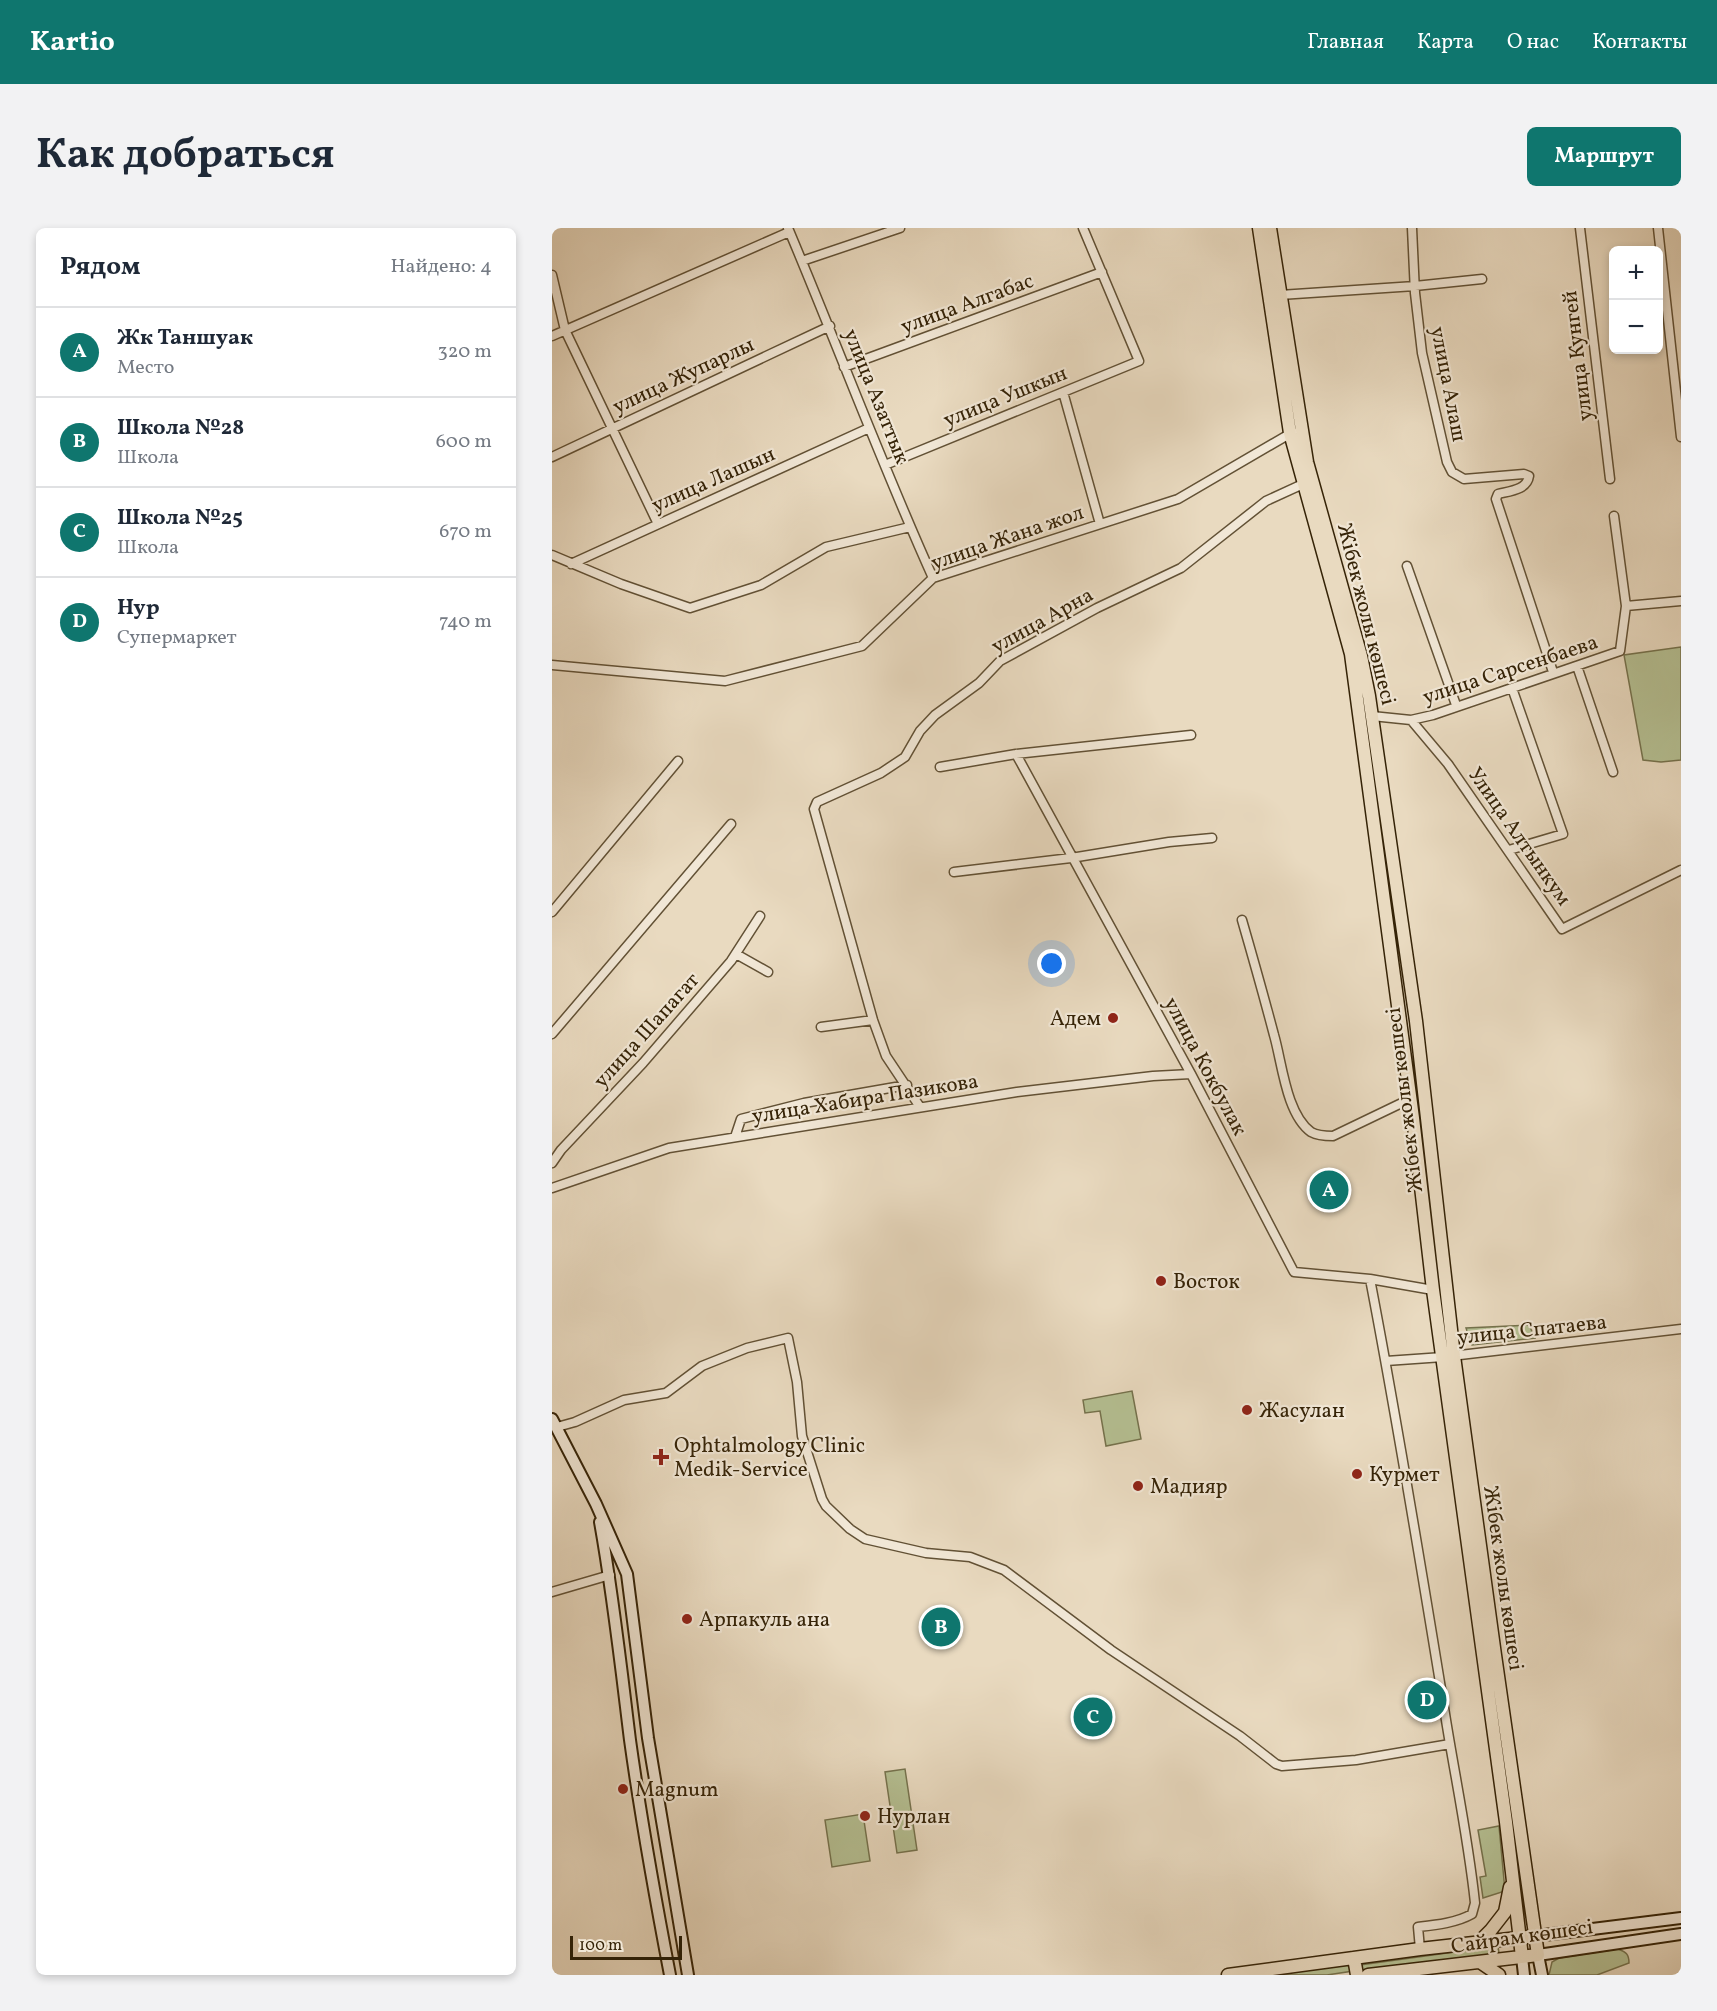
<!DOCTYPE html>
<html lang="ru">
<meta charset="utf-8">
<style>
:root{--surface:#fff;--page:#f2f2f3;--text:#1f2937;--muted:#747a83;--line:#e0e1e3;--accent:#0f766e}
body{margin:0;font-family:Vollkorn,serif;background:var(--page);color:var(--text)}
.controls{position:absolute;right:18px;top:18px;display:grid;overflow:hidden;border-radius:9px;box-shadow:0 3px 9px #0003}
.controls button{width:54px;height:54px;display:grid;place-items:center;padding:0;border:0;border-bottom:2px solid var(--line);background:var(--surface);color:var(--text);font:30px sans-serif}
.scale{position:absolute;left:18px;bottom:15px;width:112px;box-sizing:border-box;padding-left:6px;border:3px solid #352307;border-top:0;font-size:16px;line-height:21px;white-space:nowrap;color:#352307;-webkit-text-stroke:4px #f1e7d6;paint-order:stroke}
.you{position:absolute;left:500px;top:736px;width:21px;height:21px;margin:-15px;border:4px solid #fff;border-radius:50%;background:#1a73e8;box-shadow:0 0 0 9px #1a73e833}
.badge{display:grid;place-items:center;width:39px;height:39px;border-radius:50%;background:var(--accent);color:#fff;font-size:20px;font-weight:700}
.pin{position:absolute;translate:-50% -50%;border:3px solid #fff;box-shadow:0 2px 6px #0006}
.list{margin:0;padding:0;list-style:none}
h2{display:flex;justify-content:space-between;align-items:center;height:78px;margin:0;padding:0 24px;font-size:26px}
h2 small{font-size:20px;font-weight:400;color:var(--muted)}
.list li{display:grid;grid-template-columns:39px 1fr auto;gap:18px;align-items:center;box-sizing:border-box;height:90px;padding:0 24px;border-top:2px solid var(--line)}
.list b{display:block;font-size:22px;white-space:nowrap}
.list p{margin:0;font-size:20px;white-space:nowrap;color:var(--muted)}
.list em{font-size:20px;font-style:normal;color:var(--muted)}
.map{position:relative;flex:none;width:1129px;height:1747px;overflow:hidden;border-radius:9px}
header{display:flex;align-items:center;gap:36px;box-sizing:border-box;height:84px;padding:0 30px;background:var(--accent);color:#fff}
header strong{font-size:28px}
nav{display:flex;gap:33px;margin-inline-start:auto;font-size:21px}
.intro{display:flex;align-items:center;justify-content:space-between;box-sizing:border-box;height:144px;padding:0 36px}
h1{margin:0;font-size:42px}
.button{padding:15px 27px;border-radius:9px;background:var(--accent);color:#fff;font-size:21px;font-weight:700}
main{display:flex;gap:36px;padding:0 36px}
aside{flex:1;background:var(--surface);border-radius:9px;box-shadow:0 3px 9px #0003}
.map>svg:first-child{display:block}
.green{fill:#b5c093;stroke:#75724d;stroke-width:1.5}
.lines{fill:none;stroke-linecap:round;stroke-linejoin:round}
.street-casing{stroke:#625135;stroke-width:11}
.secondary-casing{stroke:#352307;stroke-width:14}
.primary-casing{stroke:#352307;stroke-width:15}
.street{stroke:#f1e7d6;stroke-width:8}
.secondary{stroke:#f1e7d6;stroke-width:10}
.primary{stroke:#e9dac0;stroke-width:12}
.poi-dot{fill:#8f2418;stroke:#f1e7d6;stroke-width:2}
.labels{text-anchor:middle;stroke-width:4.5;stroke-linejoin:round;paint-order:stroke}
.street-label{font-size:21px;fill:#352307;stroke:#f1e7d6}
.poi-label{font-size:21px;fill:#352307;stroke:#f1e7d6;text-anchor:start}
</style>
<header>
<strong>Kartio</strong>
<nav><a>Главная</a><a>Карта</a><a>О нас</a><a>Контакты</a></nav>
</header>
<div class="intro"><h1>Как добраться</h1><a class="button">Маршрут</a></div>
<main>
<aside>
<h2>Рядом<small>Найдено: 4</small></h2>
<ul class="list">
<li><span class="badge">A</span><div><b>Жк Таншуак</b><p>Место</p></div><em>320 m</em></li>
<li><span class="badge">B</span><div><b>Школа №28</b><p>Школа</p></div><em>600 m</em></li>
<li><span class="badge">C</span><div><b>Школа №25</b><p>Школа</p></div><em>670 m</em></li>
<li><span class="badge">D</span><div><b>Нур</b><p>Супермаркет</p></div><em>740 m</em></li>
</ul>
</aside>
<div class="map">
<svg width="1129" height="1747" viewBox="0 0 1129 1747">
<rect width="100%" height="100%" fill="#e9dac0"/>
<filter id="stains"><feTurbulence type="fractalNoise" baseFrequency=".00333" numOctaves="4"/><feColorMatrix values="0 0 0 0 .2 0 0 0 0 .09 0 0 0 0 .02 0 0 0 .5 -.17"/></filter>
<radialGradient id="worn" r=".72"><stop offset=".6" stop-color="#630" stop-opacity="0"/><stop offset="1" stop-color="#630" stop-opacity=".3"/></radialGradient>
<path class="green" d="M1129,419V532L1109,534L1091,532L1072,427Z
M977,1097L983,1110L920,1117L914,1100Z
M580,1163L589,1211L554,1218L548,1183L533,1185L531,1172Z
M353,1541L365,1622L345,1625L333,1544Z
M311,1586L318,1633L280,1639L273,1592Z
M947,1598L953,1663L931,1670L928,1649L934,1648L926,1602Z
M946,1718L947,1725L809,1744L808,1737Z
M1066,1721C1074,1724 1077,1726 1077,1735L1045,1747H997L1000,1734L1007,1730Z
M800,1736L801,1743L775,1747H719Z"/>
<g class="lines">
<defs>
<path id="street" d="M236,0C285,116 329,235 381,350
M860,0L863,65L870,125L895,234L900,244L912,251L972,246L977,248C975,262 958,263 946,266L944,271L1001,444
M1028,0L1058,251
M1106,0L1129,209
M250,33L348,0
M0,47L13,102L106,296
M728,67L863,58L930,51
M0,108L237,4
M292,139L550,44
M511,164L548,296
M0,229L278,98
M333,237L587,133L531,0
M0,327L69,356L138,380L209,357L274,319L358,299
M19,336L317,200
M855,338L904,477
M1074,378L1129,373
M0,437L173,453L310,418L381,350L626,271L741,204
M1025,438L1061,544
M820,488L859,492L896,536L1010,701L1129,642
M859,492L881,487L1068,423L1074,378L1062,288
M464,526L639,846L742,1044L818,1051L881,1062
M388,539L464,526L639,507
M957,622L1011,606L960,460
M402,644L519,630L617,614L660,610
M0,684L126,533
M690,692C701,730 712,769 722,807C730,834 734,886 759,904C766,908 774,908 781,908L858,871
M184,726L216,744
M269,799L321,792
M0,806L179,596
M368,879L334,828L321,792L262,581L265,574L329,545L353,529L368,503L383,487L427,455L448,433L545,380L629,340L714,273L751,256
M183,909L189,891L252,875L355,857
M0,935L9,922L91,835L179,733L208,688
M0,960L117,920L465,864L601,848L639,846
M818,1051C845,1191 868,1332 891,1473C901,1540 916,1607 923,1675L920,1686C904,1695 884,1697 866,1699L868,1721
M834,1133L891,1129L1129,1101
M5,1199L23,1194L72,1172L114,1165L150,1138L195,1120L236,1110L245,1154L250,1208L270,1271L274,1278L298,1301L313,1311L374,1325L418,1329L452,1342L559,1422L688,1508L724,1536L730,1538L804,1532L898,1516
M0,1364L58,1347"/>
<path id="secondary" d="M0,1191L44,1276L75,1346L96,1510L136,1747
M48,1294C61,1366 69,1439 78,1512C89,1591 103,1669 118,1747
M984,1708L1129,1690
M970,1729L972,1747
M990,1747L986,1727L1129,1706"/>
<path id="primary" d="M707,0L738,205L799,426L861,890L881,1062L954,1594L970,1729
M718,0L755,234L809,428L817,468L864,793L902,1128L943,1427L986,1727L816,1747
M927,1714L939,1702L953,1684L958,1659
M802,1730L805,1747
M928,1734L947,1747
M676,1747L868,1721L975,1709"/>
</defs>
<use href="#street" class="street-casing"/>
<use href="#secondary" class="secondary-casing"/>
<use href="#primary" class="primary-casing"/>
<use href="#street" class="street"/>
<use href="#secondary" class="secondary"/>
<use href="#primary" class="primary"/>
</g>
<g class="poi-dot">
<circle cx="561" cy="790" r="6"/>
<circle cx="609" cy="1053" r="6"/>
<circle cx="695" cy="1182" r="6"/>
<path d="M106 1220h6v6h6v6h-6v6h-6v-6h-6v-6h6z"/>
<circle cx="805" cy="1246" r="6"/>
<circle cx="586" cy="1258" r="6"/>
<circle cx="135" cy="1391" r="6"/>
<circle cx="71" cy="1561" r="6"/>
<circle cx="313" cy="1588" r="6"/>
</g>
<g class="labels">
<g class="street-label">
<text transform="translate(415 75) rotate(-20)" y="7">улица Алгабас</text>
<text transform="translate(1025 128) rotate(-97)" y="7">улица Кунгей</text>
<text transform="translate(131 147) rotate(-25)" y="7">улица Жупарлы</text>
<text transform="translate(897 156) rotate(79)" y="7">улица Алаш</text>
<text transform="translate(325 168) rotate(68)" y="7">улица Азаттык</text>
<text transform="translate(453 168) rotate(-22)" y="7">улица Ушкын</text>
<text transform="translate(161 251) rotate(-24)" y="7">улица Лашын</text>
<text transform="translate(455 309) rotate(-19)" y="7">улица Жана жол</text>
<text transform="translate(815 386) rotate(76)" y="7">Жібек жолы көшесі</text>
<text transform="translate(490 392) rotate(-29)" y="7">улица Арна</text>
<text transform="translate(958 441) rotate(-18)" y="7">улица Сарсенбаева</text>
<text transform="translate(968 608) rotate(55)" y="7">Улица Алтынкум</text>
<text transform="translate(94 802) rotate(-48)" y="7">улица Шапагат</text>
<text transform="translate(654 838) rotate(62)" y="7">улица Кокбулак</text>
<text transform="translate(313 870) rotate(-9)" y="7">улица Хабира Пазикова</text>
<text transform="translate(852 872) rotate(-97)" y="7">Жібек жолы көшесі</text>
<text transform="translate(980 1101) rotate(-6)" y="7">улица Спатаева</text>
<text transform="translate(952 1350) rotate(82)" y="7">Жібек жолы көшесі</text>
<text transform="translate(970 1708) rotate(-8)" y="7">Сайрам көшесі</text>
</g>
<g class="poi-label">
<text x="549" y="797" text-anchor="end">Адем</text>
<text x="621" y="1060">Восток</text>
<text x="707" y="1189">Жасулан</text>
<text x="122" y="1224">Ophtalmology Clinic<tspan x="122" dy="24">Medik-Service</tspan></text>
<text x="817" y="1253">Курмет</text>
<text x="598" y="1265">Мадияр</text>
<text x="147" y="1398">Арпакуль ана</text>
<text x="83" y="1568">Magnum</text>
<text x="325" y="1595">Нурлан</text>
</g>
</g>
<rect width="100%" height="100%" filter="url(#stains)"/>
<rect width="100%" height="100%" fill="url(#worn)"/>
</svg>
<div class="controls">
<button>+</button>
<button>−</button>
</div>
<div class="scale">100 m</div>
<div class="you"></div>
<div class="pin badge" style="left:777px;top:962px">A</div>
<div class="pin badge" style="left:389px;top:1399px">B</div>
<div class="pin badge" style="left:541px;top:1489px">C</div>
<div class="pin badge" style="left:875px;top:1472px">D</div>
</div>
</main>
